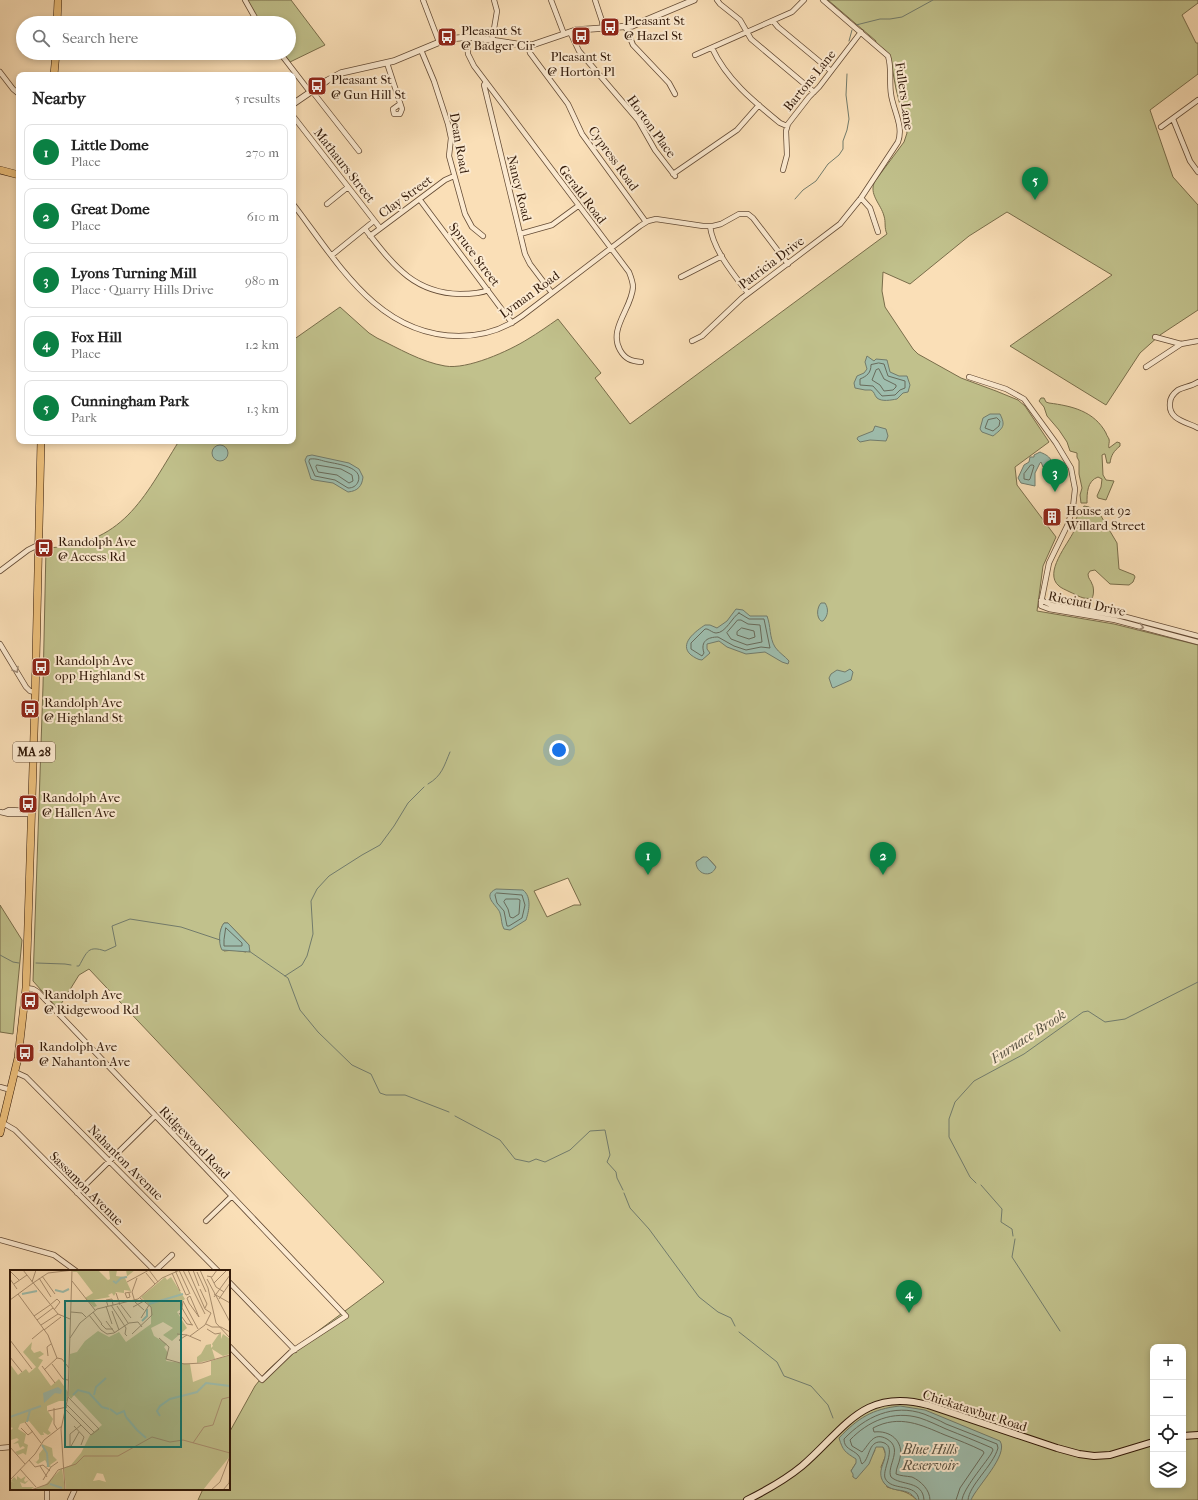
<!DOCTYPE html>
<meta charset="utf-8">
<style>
:root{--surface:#fff;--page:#f2f2f2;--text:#222;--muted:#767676;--line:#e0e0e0;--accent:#0b8043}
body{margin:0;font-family:"IM FELL French Canon",serif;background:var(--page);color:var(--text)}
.controls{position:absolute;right:12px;bottom:12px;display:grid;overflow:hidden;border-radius:8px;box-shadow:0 2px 6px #0003}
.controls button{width:36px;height:36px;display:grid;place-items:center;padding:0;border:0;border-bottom:1px solid var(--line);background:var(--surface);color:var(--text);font:20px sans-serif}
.you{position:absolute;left:559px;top:750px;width:14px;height:14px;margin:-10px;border:3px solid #fff;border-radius:50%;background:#1a73e8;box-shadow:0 0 0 6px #1a73e833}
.badge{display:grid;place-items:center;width:26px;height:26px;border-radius:50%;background:var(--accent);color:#fff;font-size:13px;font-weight:700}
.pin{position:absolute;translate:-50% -33px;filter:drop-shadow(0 1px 2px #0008)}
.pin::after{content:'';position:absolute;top:21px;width:14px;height:12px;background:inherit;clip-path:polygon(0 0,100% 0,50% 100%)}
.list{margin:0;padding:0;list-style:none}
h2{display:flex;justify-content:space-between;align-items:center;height:52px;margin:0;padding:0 16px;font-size:17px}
h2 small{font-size:13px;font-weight:400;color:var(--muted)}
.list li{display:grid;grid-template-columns:26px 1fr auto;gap:12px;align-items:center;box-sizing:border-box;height:56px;margin:0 8px 8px;padding:0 8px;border:1px solid var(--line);border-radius:8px}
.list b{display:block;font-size:15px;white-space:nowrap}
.list p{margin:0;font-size:13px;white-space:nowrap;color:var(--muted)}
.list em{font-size:13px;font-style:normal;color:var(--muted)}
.icon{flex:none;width:22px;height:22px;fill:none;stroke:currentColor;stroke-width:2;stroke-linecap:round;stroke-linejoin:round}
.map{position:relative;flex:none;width:1198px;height:1500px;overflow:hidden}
.search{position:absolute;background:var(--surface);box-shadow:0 2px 6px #0003;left:16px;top:16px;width:280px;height:44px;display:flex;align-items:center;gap:10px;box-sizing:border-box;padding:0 14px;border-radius:22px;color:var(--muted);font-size:15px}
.panel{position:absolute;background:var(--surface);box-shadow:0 2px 6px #0003;left:16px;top:72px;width:280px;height:372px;border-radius:8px}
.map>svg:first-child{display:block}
.green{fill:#c1c18c;stroke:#796d4a;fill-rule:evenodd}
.water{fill:#9ebdad;stroke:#727b6b}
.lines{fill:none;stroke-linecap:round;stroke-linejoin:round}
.shore{stroke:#686b5b;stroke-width:1}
.stream{stroke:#727b6b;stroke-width:1}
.minor-casing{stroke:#634a34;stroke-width:6}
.tertiary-casing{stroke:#634a34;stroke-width:7}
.secondary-casing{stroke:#311909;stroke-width:8}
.primary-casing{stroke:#311909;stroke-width:8}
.minor{stroke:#fcead0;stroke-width:4.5}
.tertiary{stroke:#fcead0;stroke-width:5.5}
.secondary{stroke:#fcead0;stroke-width:6}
.primary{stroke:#edc07c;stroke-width:7}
.oneway{stroke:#a18c76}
.labels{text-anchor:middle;stroke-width:4;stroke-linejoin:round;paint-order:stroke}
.shield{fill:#fcead0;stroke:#6e5845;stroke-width:1}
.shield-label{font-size:12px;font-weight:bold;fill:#311909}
.poi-label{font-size:13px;fill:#311909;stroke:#fcead0;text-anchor:start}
.street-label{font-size:13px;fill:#311909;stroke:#fcead0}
.water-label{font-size:14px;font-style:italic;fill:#575242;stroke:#fcead0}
.inset-river{fill:none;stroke:#9ebdad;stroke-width:2}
.inset-road{fill:none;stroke:#aa9071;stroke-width:1}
.view{fill:#0f766e;fill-opacity:0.15;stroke:#0f766e;stroke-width:2}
.inset-edge{fill:none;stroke:#311909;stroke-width:2}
</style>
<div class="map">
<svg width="1198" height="1500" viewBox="0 0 1198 1500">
<rect width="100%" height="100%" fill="#fadfb7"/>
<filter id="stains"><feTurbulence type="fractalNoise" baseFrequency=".005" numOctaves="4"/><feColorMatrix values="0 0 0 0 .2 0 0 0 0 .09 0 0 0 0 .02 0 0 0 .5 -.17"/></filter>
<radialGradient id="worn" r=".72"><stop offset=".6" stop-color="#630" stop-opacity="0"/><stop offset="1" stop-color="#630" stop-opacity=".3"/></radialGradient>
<path class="green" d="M247,0H291L325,45L290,62L283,53H289V23H260Z
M828,0H1198V3L1182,15L1196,43H1198V74L1150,110L1173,177L1198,205V310L1160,335L1140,353L1106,405L1010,346L1112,275L1007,212L969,236L910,284L883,272L882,291L885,307L913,349L918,354L961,378L996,391L1018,400L1025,406L1049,442L1015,467L1017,485L1056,537L1043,566L1037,611L1114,624L1198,645V1500H933L883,1447L886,1455L881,1467L887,1487C901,1492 905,1489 917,1500H198L203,1489H229V1433L255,1386L267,1371L279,1360L384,1282L89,969L79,975L58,1009L33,981L43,686L46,548C123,545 143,499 179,441H293V340L340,307L369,333L377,338C398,348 421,362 445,366C467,370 509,351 528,339C538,333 548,326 558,319L601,373L595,378L630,424L887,234C884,228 886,222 884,216C881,204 868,194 875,181L904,142L907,133L896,89L890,56L886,51L875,43L876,41ZM703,857L710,860L716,867L709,874L696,862ZM568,878L581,905H574L547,917L534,891ZM224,923H228L249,945L246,952L234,950L224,951C220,941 218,932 224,923ZM1153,1347H1183V1485H1153ZM875,1450L872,1456L853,1477L854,1474L851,1471L856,1463Z
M1041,398H1044L1046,402L1049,403C1072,406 1094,411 1106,433C1106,434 1108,437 1109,439C1110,442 1108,445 1109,448L1117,442L1120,443V446C1114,451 1111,455 1110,463H1107L1105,454H1104L1102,455L1103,475L1106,480L1114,481L1106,500L1098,498L1097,496L1101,487L1102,479L1098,477C1087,481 1087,493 1087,503H1081L1080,495L1082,488L1079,474V461L1077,457V453L1070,451L1067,442L1059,430L1047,416L1044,407L1039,401Z
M1084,506L1089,507L1101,516L1117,543L1119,569L1134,575L1135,577L1133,582L1129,585L1110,584L1095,570L1090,571L1088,574C1088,579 1091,580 1092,584C1094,587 1094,595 1092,598C1083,600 1077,595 1070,592C1066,590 1061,588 1059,586C1043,573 1068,544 1074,531C1076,527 1075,523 1076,519C1078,514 1082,511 1084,506Z
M0,905L22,940L13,1034L0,1032Z"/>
<path class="water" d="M867,356L874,361L876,359L887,360L890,372L899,376H907L910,385L908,392L903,393L897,399C891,400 882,402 877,398C874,395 875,392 871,390H865L855,388L854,383L857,376L864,373L867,369L865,362Z
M990,414H1000C1006,426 1003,428 993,436L982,432L980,429L983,418Z
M875,426L886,429L888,436L886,441L870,440L860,442L857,439L858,437L873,431Z
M212 453a8 8 0 1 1 16 0a8 8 0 1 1-16 0Z
M1040,452C1044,454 1048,455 1051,460V462L1043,467L1041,462L1040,463L1035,473V486L1021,483L1018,478L1024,465L1029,462L1030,457H1034V455Z
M312,455L349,463L359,469L363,477C362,486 358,491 348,492L333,483L314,480L311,479L305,460L307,456Z
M821,603H825C829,609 828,616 823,621H821C816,617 817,607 821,603Z
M736,609L743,610L750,616H767C771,626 769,637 775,647C779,653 785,656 789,661L788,664L782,662L765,652L746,654L727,647L719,641L707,644V649L710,653L702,660C698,660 694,657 691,655C678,644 696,631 705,625H710L717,628L727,621Z
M850,669L853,672L851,680L833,688L832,687L829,678L831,674L837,670L845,672Z
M703,857H707L716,867C711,879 696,874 696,862Z
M496,889L523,890C532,897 529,911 526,920L510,930L504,929C501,924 502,919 500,913C498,906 481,896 496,889Z
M224,923H228L249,945L250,952L222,950C218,943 219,929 224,923Z
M900,1406L925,1410L1000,1441C1009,1455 977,1486 971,1500H917C914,1497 911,1493 907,1492C899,1489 890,1491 884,1483C874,1469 891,1459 883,1447H876L869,1464L856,1479L853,1477V1474L851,1471L856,1463V1459C845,1452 843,1451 839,1438C858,1418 872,1409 900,1406Z"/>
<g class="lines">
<path class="shore" d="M879,363L884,364L888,376L905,381V388L900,390L895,395L882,396L873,386L860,385V379C867,376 871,373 871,365Z
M879,369L884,379L896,385V387L893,390L884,391L880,385L872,380L876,370Z
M997,418L1000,421L999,426L993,431L985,428L988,420Z
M310,459C317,458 322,461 328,462C337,464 364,467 358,482C356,486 353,488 348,488L335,480L315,476L309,462Z
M317,465L341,469L352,475L353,481L349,483L337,475L318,472L316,467Z
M1031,465H1033L1034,466L1030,479L1029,480L1024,479V474Z
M739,613L749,619H764L770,648L761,647L746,650L734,646L718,637C708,637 700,641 704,653L702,656L691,649V643L705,629H707C710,630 713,633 716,633C726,633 732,617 739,613Z
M738,620H741L748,624L760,625L762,642L747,645L731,639L727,633Z
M742,628L754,631L755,637L749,639L737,635V632Z
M497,893L522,895L525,905L522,918L509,926H507L504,911L497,903L495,895Z
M506,899H518L520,900L519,914L513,918L510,917L508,909L504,902Z
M226,928L242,943V946H224V940Z
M919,1500C917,1482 891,1492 885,1478C882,1468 899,1445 881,1442C868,1441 870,1459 862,1464C860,1461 861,1458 858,1455C852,1449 844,1449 844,1439C865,1417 893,1403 924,1414C931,1417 939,1420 946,1424C963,1431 980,1437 997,1444L998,1448C993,1466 969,1485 968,1500
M924,1500C923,1480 901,1486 891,1477C886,1466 904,1449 887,1439C873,1431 869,1445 862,1452L852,1446L850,1440C868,1421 893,1410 920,1418C929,1421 937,1425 946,1429C961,1435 976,1441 992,1448L993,1450L991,1454C984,1465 963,1489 962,1500
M930,1500C930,1490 921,1481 912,1477C906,1476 901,1476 896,1474C896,1468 899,1464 900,1458C904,1441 890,1430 874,1432L873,1428C900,1414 921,1425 945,1435C958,1440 971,1445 983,1451L984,1453L960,1488L956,1500"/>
<path class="stream" d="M856,25L880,19H890L902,17L933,0
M849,41L852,30
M795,199L803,190L816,181L828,164L839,155L843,149V141L847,130L849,119L846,95L847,74
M428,784C442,776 444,766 450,752
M249,951L288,978L300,1010L318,1032L352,1065L371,1074L380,1093L386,1095H405L449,1112
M0,955L13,962L19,963
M36,963L65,964L71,965
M77,966H79C87,952 88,945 105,951L116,946L112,926L130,919L181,927L220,940
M285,976L302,965L307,956L313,934L311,901L317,889L329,876L362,855L380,845L394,826L408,803L424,787
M455,1116L500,1140L515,1159L529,1162L536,1159L545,1162L570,1150L590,1131L605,1130L610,1155L607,1162L616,1172L617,1178L623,1190
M976,1183L970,1177L949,1137V1119L955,1102L974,1081L1024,1054L1083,1012L1088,1011L1105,1022L1125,1019L1198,982
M981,1185L1002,1209L1001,1222L1012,1229L1013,1236
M624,1193L630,1208L649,1229L699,1297L718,1312L731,1318L735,1326
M1015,1239L1012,1257L1060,1331
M739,1332L777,1362L784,1376L811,1386L828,1405L833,1418"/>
<defs>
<path id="minor" d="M245,0L258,23
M423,0L439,42
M551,0L564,34
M595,0L602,21L603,28
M717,0L720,4L740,20L751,39L814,92
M773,21L778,27L831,71
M626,28L633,45L669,83L675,94
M570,32L579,51L638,120L655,150L675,176
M467,37L468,54L474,66L629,272C631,277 633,282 633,287C632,308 608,329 620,350C625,359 631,361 641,362
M492,41L497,11L494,0
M528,45L530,53L568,104L582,134L646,222
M712,48C727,80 753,101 780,123L787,126
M421,50L434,81L448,124L451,138L449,156L465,214L472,227L483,236
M280,53L310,92
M695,55L792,12L804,0
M387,63L402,109L400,114H394L393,109L400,104
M0,72L13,89L19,94
M486,82L484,85L486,93L525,254L530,264L552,293
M312,91L359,151
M293,116L380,228
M1173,119L1190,161L1198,172
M1161,127L1198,100
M783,170L787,155L786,131L788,124L809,97L819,87L861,32
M673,174L737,130L759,105
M861,198L870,208L878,232
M420,200L512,323
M293,204C337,261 377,336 459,336C483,336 503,330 522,316L640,226L648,221L656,219L703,226H713L721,224L739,214H748L753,218L788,264
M327,204L348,187
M710,226C713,250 734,275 748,293
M365,229C392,263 412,293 460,294C469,294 480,294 488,290
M520,234L552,225L578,206
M370,236L445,180L454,176
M332,255L374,221
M681,277L722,256
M1155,337L1181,344L1198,341
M692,341L702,336L742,298L840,224L861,198L898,142C904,126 893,110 891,94C889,82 892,68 888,56L823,0
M1146,367L1181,344
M969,377L1006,389L1024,399L1056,443L1071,468L1075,489L1073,507L1068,524L1049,563L1041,603V606L1049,609L1115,620L1198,642
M1198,382C1192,386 1184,387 1178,390C1174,393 1170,398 1170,403C1168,420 1187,422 1198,428
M0,571L28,550L38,545
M1041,600L1051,605L1126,617L1198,636
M0,644L26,687L30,691L35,692
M0,812L9,814H32
M5,812L9,810L32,811
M26,988L33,989L38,992L346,1316L291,1352L262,1380L229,1346
M15,1072L26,1077L218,1271
M0,1087L11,1090
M3,1123L15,1130L155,1271
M77,1193L155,1116
M206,1221L232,1196
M0,1240L54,1255L76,1271
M155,1271L172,1255
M229,1282L295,1350
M0,1448L11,1447
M47,1489V1500
M70,1500L75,1489"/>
<path id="tertiary" d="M293,104L328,80L341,73L394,61L447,39L470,37L516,44L532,45L576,30L632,26L694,0"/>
<path id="secondary" d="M1183,1436L1198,1435
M747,1500C767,1490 785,1480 802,1466C844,1430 863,1387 928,1405L1057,1448L1079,1454L1094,1456L1110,1455L1153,1442"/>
<path id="primary" d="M57,23L58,0
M54,75L56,53
M0,170L19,175
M0,1133L18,1058L26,988L35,702L41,441"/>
</defs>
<use href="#minor" class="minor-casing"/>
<use href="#tertiary" class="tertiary-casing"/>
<use href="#secondary" class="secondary-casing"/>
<use href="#primary" class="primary-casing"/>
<use href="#minor" class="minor"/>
<use href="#tertiary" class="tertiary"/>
<use href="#secondary" class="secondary"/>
<use href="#primary" class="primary"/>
</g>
<defs><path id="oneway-chevron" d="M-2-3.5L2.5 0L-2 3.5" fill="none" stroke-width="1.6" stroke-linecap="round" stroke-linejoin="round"/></defs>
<g class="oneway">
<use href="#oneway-chevron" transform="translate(1141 627) rotate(15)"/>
<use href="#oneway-chevron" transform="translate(16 670) rotate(59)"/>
</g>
<defs>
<symbol id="bus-square" viewBox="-11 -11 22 22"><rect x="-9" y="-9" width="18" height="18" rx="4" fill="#8f2418" stroke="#fcead0"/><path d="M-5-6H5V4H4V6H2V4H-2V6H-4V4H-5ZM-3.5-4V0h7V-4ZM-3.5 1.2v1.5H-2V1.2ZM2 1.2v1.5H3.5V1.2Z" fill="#fff"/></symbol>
<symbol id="building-square" viewBox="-11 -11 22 22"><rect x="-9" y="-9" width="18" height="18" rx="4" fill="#8f2418" stroke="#fcead0"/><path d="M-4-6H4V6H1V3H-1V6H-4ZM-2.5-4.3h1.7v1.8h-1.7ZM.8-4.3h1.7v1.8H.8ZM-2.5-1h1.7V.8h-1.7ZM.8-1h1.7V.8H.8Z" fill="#fff"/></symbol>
</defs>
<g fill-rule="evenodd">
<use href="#bus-square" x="599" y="16" width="22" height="22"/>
<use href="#bus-square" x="570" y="25" width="22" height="22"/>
<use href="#bus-square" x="436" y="26" width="22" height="22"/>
<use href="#bus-square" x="306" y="75" width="22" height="22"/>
<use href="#building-square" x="1041" y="506" width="22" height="22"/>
<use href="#bus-square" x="33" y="537" width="22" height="22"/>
<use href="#bus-square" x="30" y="656" width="22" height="22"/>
<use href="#bus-square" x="19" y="698" width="22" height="22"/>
<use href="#bus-square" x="17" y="793" width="22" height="22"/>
<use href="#bus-square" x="19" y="990" width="22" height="22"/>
<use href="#bus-square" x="14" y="1042" width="22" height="22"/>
</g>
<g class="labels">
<rect class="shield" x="13" y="742" width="42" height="20" rx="3"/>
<g class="shield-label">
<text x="34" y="756">MA 28</text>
</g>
<g class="poi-label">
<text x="624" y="25">Pleasant St<tspan x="624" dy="15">@ Hazel St</tspan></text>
<text x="461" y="35">Pleasant St<tspan x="461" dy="15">@ Badger Cir</tspan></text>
<text x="581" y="61" text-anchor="middle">Pleasant St<tspan x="581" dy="15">@ Horton Pl</tspan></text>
<text x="331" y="84">Pleasant St<tspan x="331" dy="15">@ Gun Hill St</tspan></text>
<text x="1066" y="515">House at 92<tspan x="1066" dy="15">Willard Street</tspan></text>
<text x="58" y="546">Randolph Ave<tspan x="58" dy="15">@ Access Rd</tspan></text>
<text x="55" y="665">Randolph Ave<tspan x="55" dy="15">opp Highland St</tspan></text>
<text x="44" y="707">Randolph Ave<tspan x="44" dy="15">@ Highland St</tspan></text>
<text x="42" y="802">Randolph Ave<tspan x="42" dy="15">@ Hallen Ave</tspan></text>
<text x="44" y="999">Randolph Ave<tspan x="44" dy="15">@ Ridgewood Rd</tspan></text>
<text x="39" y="1051">Randolph Ave<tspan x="39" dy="15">@ Nahanton Ave</tspan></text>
</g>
<g class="street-label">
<text transform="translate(809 80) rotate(-51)" y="5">Bartons Lane</text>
<text transform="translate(905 96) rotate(82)" y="5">Fullers Lane</text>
<text transform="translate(652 126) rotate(54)" y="5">Horton Place</text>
<text transform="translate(460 143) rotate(80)" y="5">Dean Road</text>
<text transform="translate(614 158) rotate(54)" y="5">Cypress Road</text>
<text transform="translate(345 165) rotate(52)" y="5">Mathaurs Street</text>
<text transform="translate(520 188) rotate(76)" y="5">Nancy Road</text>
<text transform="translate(583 194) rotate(53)" y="5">Gerald Road</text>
<text transform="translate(405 196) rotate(-36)" y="5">Clay Street</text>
<text transform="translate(475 254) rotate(53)" y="5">Spruce Street</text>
<text transform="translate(771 262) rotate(-37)" y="5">Patricia Drive</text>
<text transform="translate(529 294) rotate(-36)" y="5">Lyman Road</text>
<text transform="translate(1087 603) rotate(12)" y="5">Ricciuti Drive</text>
<text transform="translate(195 1142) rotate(46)" y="5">Ridgewood Road</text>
<text transform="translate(126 1162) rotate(45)" y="5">Nahanton Avenue</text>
<text transform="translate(87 1188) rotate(45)" y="5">Sassamon Avenue</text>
<text transform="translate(975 1410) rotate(18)" y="5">Chickatawbut Road</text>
</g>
<g class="water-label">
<text transform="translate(1028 1036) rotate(-33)" y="5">Furnace Brook</text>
<text x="930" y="1454">Blue Hills<tspan x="930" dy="16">Reservoir</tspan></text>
</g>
</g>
<g transform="translate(10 1270)">
<rect width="220" height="220" fill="#fadfb7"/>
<path d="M65,0H88L98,10L100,9L99,0H107L106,6L114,7L117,6L116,0H125L115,8L121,21L114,20V23L106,22L104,26L102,23L98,25L100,27L83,30L87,36L84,37L75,28L83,23L67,2H62ZM155,7L157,10L161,7L175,29L170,33L172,38L167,42L177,58L162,71L153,65L163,58L153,52L141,58L144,66L157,74L154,77L158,83L156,91L180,94L183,112L201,105V91L220,85V186L193,220H56L54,198L61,195L71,183L80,165L92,155L64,125L61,129L59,126L60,84L67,82L75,71L88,61L99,67L109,62L116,72L141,54V37L131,27ZM87,203L93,204L96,212L89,210L83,211ZM209,64H211V69L213,64L220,69V84L213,86L202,79L205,89L187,93V87L191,84L196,75L201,74V78L203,76L202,74ZM22,72L21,79L24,83L30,81L34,84L28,88L33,90L28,98L41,116L49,109L58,122L57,131H49L37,136V140L43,149L38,160L41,163L38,165L33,162L34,165H31L34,169L19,151L10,154L8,159L16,164L14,173L18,175L16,185L13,183L8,185L5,182L15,178L13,176L10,178L8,173L3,174L9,170L7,168L1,170L0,168V161L3,158L0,157V94L8,105L16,99L19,103L26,97L13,82ZM32,174L42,178L43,186L47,190L40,195L41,197H36L38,195L35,190L28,194L23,190L26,192L29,189V184L33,179ZM52,198L55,220H22L35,215ZM7,206L11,209L16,206L14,210L15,212L19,210L15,214L10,212L12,217H24L20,220H0V211L5,213L1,211L4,207L7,210Z" fill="#c1c18c" fill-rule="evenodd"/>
<path d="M48,117L52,120L51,124L45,123L34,133L33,123Z" fill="#9ebdad"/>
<path class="inset-river" d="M103,11L106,13L111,8L117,7M45,20L53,22L59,19M12,24L27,21M139,34L173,24M132,51L137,46V39M63,125L68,120L79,123L92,137L99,139M84,125L86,117L96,108M100,139L107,144L114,141L116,147M150,146L147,141L150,136L160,129L187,122L196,113L220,116M0,147L31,136M116,147L127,160M17,152L20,140M127,160L136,168M32,175L37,183L38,197M40,214L52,218"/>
<path class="inset-road" d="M13,0L48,44L60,49M139,0L148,12M165,0L176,25L179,24M169,0L180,24M173,0L195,44M178,0L195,39L201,43M183,0L189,16M190,0L198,18L206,53L220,68M0,1L9,10M187,2L196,22M136,3L145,14M162,3L170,21M32,6L45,24M197,6L202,7L207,0M201,7L206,17L214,22M29,8L41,27M127,8L122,22L125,32L134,40M0,9L7,19M197,9L220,52M62,11L85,40M22,12L26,0M117,12L139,0M23,13L38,3L64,0M204,13L217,0M4,14L17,5M190,19L197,34L195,38M106,23L110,35M119,23L120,27L117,28L115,23L121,22M8,24L38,65L47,88L52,89L59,98M204,24L220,33M180,26L177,28L179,33L189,47M180,26L189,47M204,27L220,5M209,29L220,13M0,30L23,13M173,31L188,59M173,31L172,38L182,55M40,35L47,29L50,32L44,40M101,35L116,58L115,64L117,66M111,35L121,48M96,36L102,54M98,36L96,30L102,29L103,35M107,36L118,53M123,37L134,31M102,41L109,60M61,42L72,43L76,47M83,42L92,54M169,43L177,54L183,55M79,45L91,60L97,64L104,63L119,53L128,52L132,57M24,46L40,35M131,48L139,35M27,50L43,38M96,51L105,63M91,54L96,59H103M196,54L202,57H211L220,62M31,55L48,44M197,59L205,64L211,63M34,60L51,47M122,64L142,45L141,37L130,28M167,64L177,65L191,71M180,66L195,55L201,43M60,68L70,53L87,39L128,29L152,8L170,0M149,68L159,77L156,89M22,69L34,59M0,70L22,99M172,73L169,70L177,65M38,86L37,77L41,74M0,87L12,102M156,89L174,94L192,93L220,85M42,94L53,109L58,110M32,96L45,113M34,100L47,88M57,135L84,162M44,138V154L47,159M56,140L81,165L89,159L58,127M38,141L57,137M15,152L31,173M64,156L74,167L71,175M11,158L18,165L23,161M183,173L194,157L203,155L212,129L220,127M0,177L15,194M60,178V164L71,155M60,178L69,162M19,190L25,197L33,195L40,201M30,196L37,207M10,199L26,217M0,210L25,184L34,170L52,156M33,210L41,197L48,192M21,220L38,214L48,200L66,194L74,186H108L142,167L160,172L173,170L220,183M55,220L51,159L58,127L62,0M201,220L210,212L220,186M213,220L219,213L220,204"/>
<path class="view" d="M55,31H171V177H55Z"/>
<rect width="220" height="220" class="inset-edge"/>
</g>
<rect width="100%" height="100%" filter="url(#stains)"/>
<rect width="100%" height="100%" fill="url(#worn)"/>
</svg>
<div class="controls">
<button>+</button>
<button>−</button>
<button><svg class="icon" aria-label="locate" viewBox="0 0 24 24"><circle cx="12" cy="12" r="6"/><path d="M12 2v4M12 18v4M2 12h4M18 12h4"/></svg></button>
<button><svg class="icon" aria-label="layers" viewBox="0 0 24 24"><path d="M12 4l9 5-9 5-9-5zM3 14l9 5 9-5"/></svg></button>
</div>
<div class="you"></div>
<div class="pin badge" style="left:648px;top:875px">1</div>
<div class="pin badge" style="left:883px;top:875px">2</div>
<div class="pin badge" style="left:1055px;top:492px">3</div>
<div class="pin badge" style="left:909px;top:1313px">4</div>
<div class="pin badge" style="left:1035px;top:200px">5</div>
<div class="search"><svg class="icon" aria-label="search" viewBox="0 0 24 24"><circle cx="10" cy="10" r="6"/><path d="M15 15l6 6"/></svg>Search here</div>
<section class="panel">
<h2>Nearby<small>5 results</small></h2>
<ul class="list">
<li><span class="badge">1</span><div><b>Little Dome</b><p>Place</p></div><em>270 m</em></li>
<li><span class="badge">2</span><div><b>Great Dome</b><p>Place</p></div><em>610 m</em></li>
<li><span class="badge">3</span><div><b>Lyons Turning Mill</b><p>Place · Quarry Hills Drive</p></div><em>980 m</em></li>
<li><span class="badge">4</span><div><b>Fox Hill</b><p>Place</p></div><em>1.2 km</em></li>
<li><span class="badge">5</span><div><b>Cunningham Park</b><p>Park</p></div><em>1.3 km</em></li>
</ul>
</section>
</div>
